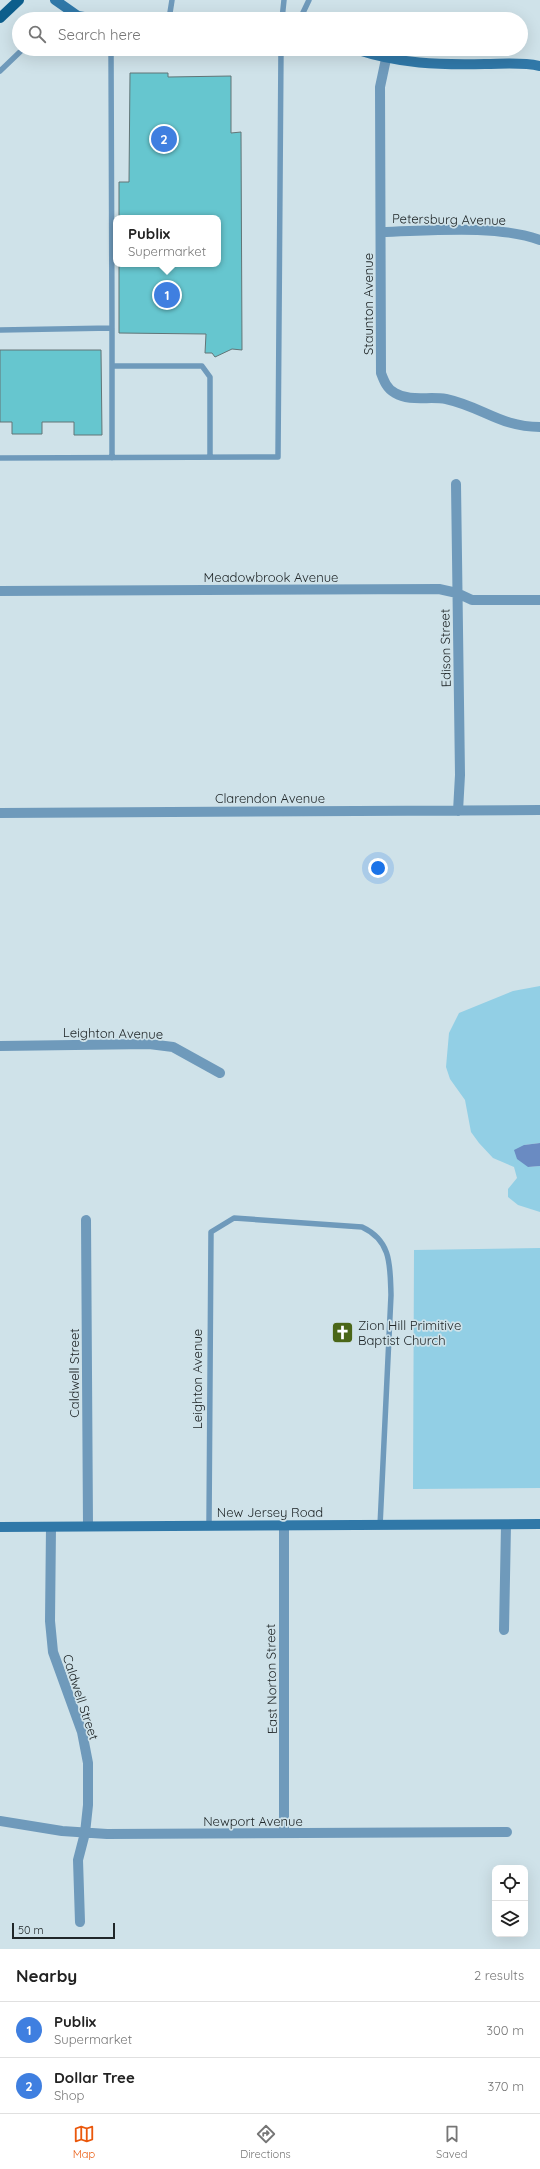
<!DOCTYPE html>
<style>
:root{--surface:#fff;--page:#f6f6f6;--text:#222;--muted:#767676;--line:#e0e0e0;--accent:#ea580c}
body{margin:0;font-family:Quicksand,sans-serif;background:var(--page);color:var(--text)}
.controls{position:absolute;right:12px;bottom:12px;display:grid;overflow:hidden;border-radius:8px;box-shadow:0 4px 16px #0002}
.controls button{width:36px;height:36px;display:grid;place-items:center;padding:0;border:0;border-bottom:1px solid var(--line);background:var(--surface);color:var(--text);font:20px sans-serif}
.scale{position:absolute;left:12px;bottom:10px;width:103px;box-sizing:border-box;padding-left:4px;border:2px solid #202729;border-top:0;font-size:11px;line-height:14px;white-space:nowrap;color:#202729;-webkit-text-stroke:3px #cfe2e9;paint-order:stroke}
.you{position:absolute;left:378px;top:868px;width:14px;height:14px;margin:-10px;border:3px solid #fff;border-radius:50%;background:#1a73e8;box-shadow:0 0 0 6px #1a73e833}
.badge{display:grid;place-items:center;width:26px;height:26px;border-radius:50%;background:var(--accent);color:#fff;font-size:13px;font-weight:700}
.pin{position:absolute;translate:-50% -50%;border:2px solid #fff;box-shadow:0 1px 4px #0006}
.popup{position:absolute;left:113px;top:215px;width:108px;height:52px;box-sizing:border-box;display:grid;place-content:center;border-radius:8px;background:var(--surface);filter:drop-shadow(0 1px 3px #0005);font-size:13px;white-space:nowrap;color:var(--muted)}
.popup b{font-size:15px;color:var(--text)}
.popup::after{content:'';position:absolute;left:50%;top:100%;margin-left:-8px;border:8px solid transparent;border-top-color:var(--surface)}
.list{margin:0;padding:0;list-style:none}
h2{display:flex;justify-content:space-between;align-items:center;height:52px;margin:0;padding:0 16px;font-size:17px}
h2 small{font-size:13px;font-weight:400;color:var(--muted)}
.list li{display:grid;grid-template-columns:26px 1fr auto;gap:12px;align-items:center;box-sizing:border-box;height:56px;padding:0 16px;border-top:1px solid var(--line)}
.list b{display:block;font-size:15px;white-space:nowrap}
.list p{margin:0;font-size:13px;white-space:nowrap;color:var(--muted)}
.list em{font-size:13px;font-style:normal;color:var(--muted)}
.icon{flex:none;width:22px;height:22px;fill:none;stroke:currentColor;stroke-width:2;stroke-linecap:round;stroke-linejoin:round}
.map{position:relative;flex:none;width:540px;height:1949px;overflow:hidden}
.search{position:absolute;background:var(--surface);box-shadow:0 4px 16px #0002;left:12px;right:12px;top:12px;height:44px;display:flex;align-items:center;gap:10px;box-sizing:border-box;padding:0 14px;border-radius:22px;color:var(--muted);font-size:15px}
.sheet{height:164px;background:var(--surface)}
nav{display:flex;justify-content:space-around;align-items:center;box-sizing:border-box;height:56px;border-top:1px solid var(--line);background:var(--surface);font-size:11px;color:var(--muted)}
nav a{display:grid;justify-items:center;gap:2px}
nav .on{color:var(--accent)}
.map>svg:first-child{display:block}
.green{fill:#92cfe5}
.water{fill:#6a8bc2}
.building{fill:#66c6cf;stroke:#627577}
.lines{fill:none;stroke-linecap:round;stroke-linejoin:round}
.lane{stroke:#6f9abb;stroke-width:5.5}
.street{stroke:#6f9abb;stroke-width:10}
.secondary{stroke:#3078a8;stroke-width:10}
.primary{stroke:#0d5e8c;stroke-width:10}
.labels{text-anchor:middle;stroke-width:3.5;stroke-linejoin:round;paint-order:stroke}
.street-label{font-size:13px;fill:#202729;stroke:#cfe2e9}
.poi-label{font-size:13px;fill:#202729;stroke:#cfe2e9;text-anchor:start}
</style>
<div class="map">
<svg width="540" height="1949" viewBox="0 0 540 1949">
<rect width="100%" height="100%" fill="#cfe2e9"/>
<path class="green" d="M540,986V1143L524,1145L528,1167L540,1166V1212L518,1205L508,1197V1189L517,1178L514,1167L493,1158L479,1143L471,1132L465,1100L450,1079L446,1067L449,1033L459,1013L513,991Z
M540,1248V1488L413,1489L414,1250Z"/>
<path class="water" d="M540,1143V1166L528,1167L517,1159L514,1150L524,1145Z"/>
<path class="building" d="M130,73H168V77L231,76V133L241,132L242,350L232,349L215,357L212,353H205L206,334L119,333V264H218V218H119V182H129Z
M0,350H101L102,435H74V422H42V434H12V422H0Z"/>
<g class="lines">
<path class="lane" d="M169,19L172,0
M282,19L284,0
M300,19L309,0
M0,71L23,49
M112,328V458
M0,330L112,328L111,49
M112,366H202L210,377V457
M0,458L278,457L281,49
M209,1526L211,1232L234,1218L362,1227C392,1241 390,1266 391,1295L380,1526"/>
<path class="street" d="M386,59L380,87L381,373C384,381 387,389 395,393C410,402 429,396 446,399C483,407 500,427 540,427
M381,232C428,231 496,224 540,240
M456,484L460,775L458,811
M0,591L439,589L457,593L472,600H540
M0,813L540,810
M0,1046L149,1044L173,1047L220,1073
M86,1220L88,1526
M284,1525V1832
M51,1527L50,1621L53,1652L82,1732L88,1763V1805L85,1833L78,1860L80,1922
M504,1630L506,1525
M0,1821L62,1831L107,1834L507,1832"/>
<path class="secondary" d="M55,0L78,16L96,19
M355,49C400,64 438,65 485,64C503,64 522,62 540,66
M0,1527L540,1524"/>
<path class="primary" d="M0,18L19,0"/>
</g>
<defs>
<symbol id="church-square" viewBox="-11 -11 22 22"><rect x="-9" y="-9" width="18" height="18" rx="4" fill="#4a6618" stroke="#cfe2e9"/><path d="M-1.2-6h2.4v3.5h3.3v2.4h-3.3V6h-2.4V-.1h-3.3v-2.4h3.3Z" fill="#fff"/></symbol>
</defs>
<g fill-rule="evenodd">
<use href="#church-square" x="330" y="1320" width="25" height="25"/>
</g>
<g class="labels">
<g class="street-label">
<text transform="translate(449 219) rotate(1)" y="5">Petersburg Avenue</text>
<text transform="translate(368 304) rotate(-90)" y="5">Staunton Avenue</text>
<text x="271" y="582">Meadowbrook Avenue</text>
<text transform="translate(445 648) rotate(-91)" y="5">Edison Street</text>
<text x="270" y="803">Clarendon Avenue</text>
<text transform="translate(113 1033) rotate(1)" y="5">Leighton Avenue</text>
<text transform="translate(74 1373) rotate(-90)" y="5">Caldwell Street</text>
<text transform="translate(197 1379) rotate(-90)" y="5">Leighton Avenue</text>
<text x="270" y="1517">New Jersey Road</text>
<text transform="translate(271 1679) rotate(-91)" y="5">East Norton Street</text>
<text transform="translate(81 1697) rotate(72)" y="5">Caldwell Street</text>
<text x="253" y="1826">Newport Avenue</text>
</g>
<g class="poi-label">
<text x="358" y="1330">Zion Hill Primitive<tspan x="358" dy="15">Baptist Church</tspan></text>
</g>
</g>
</svg>
<div class="controls">
<button><svg class="icon" aria-label="locate" viewBox="0 0 24 24"><circle cx="12" cy="12" r="6"/><path d="M12 2v4M12 18v4M2 12h4M18 12h4"/></svg></button>
<button><svg class="icon" aria-label="layers" viewBox="0 0 24 24"><path d="M12 4l9 5-9 5-9-5zM3 14l9 5 9-5"/></svg></button>
</div>
<div class="scale">50 m</div>
<div class="you"></div>
<div class="pin badge" style="left:167px;top:295px;background:#3f7fe0">1</div>
<div class="popup"><b>Publix</b>Supermarket</div>
<div class="pin badge" style="left:164px;top:139px;background:#3f7fe0">2</div>
<div class="search"><svg class="icon" aria-label="search" viewBox="0 0 24 24"><circle cx="10" cy="10" r="6"/><path d="M15 15l6 6"/></svg>Search here</div>
</div>
<section class="sheet">
<h2>Nearby<small>2 results</small></h2>
<ul class="list">
<li><span class="badge" style="background:#3f7fe0">1</span><div><b>Publix</b><p>Supermarket</p></div><em>300 m</em></li>
<li><span class="badge" style="background:#3f7fe0">2</span><div><b>Dollar Tree</b><p>Shop</p></div><em>370 m</em></li>
</ul>
</section>
<nav>
<a class="on"><svg class="icon" aria-label="map" viewBox="0 0 24 24"><path d="M3 6l6-2 6 2 6-2v14l-6 2-6-2-6 2zM9 4v14M15 6v14"/></svg>Map</a>
<a><svg class="icon" aria-label="directions" viewBox="0 0 24 24"><path d="M12 3l9 9-9 9-9-9zM9 14v-3h6M13 9l2 2-2 2"/></svg>Directions</a>
<a><svg class="icon" aria-label="saved" viewBox="0 0 24 24"><path d="M7 4h10v16l-5-4-5 4z"/></svg>Saved</a>
</nav>
